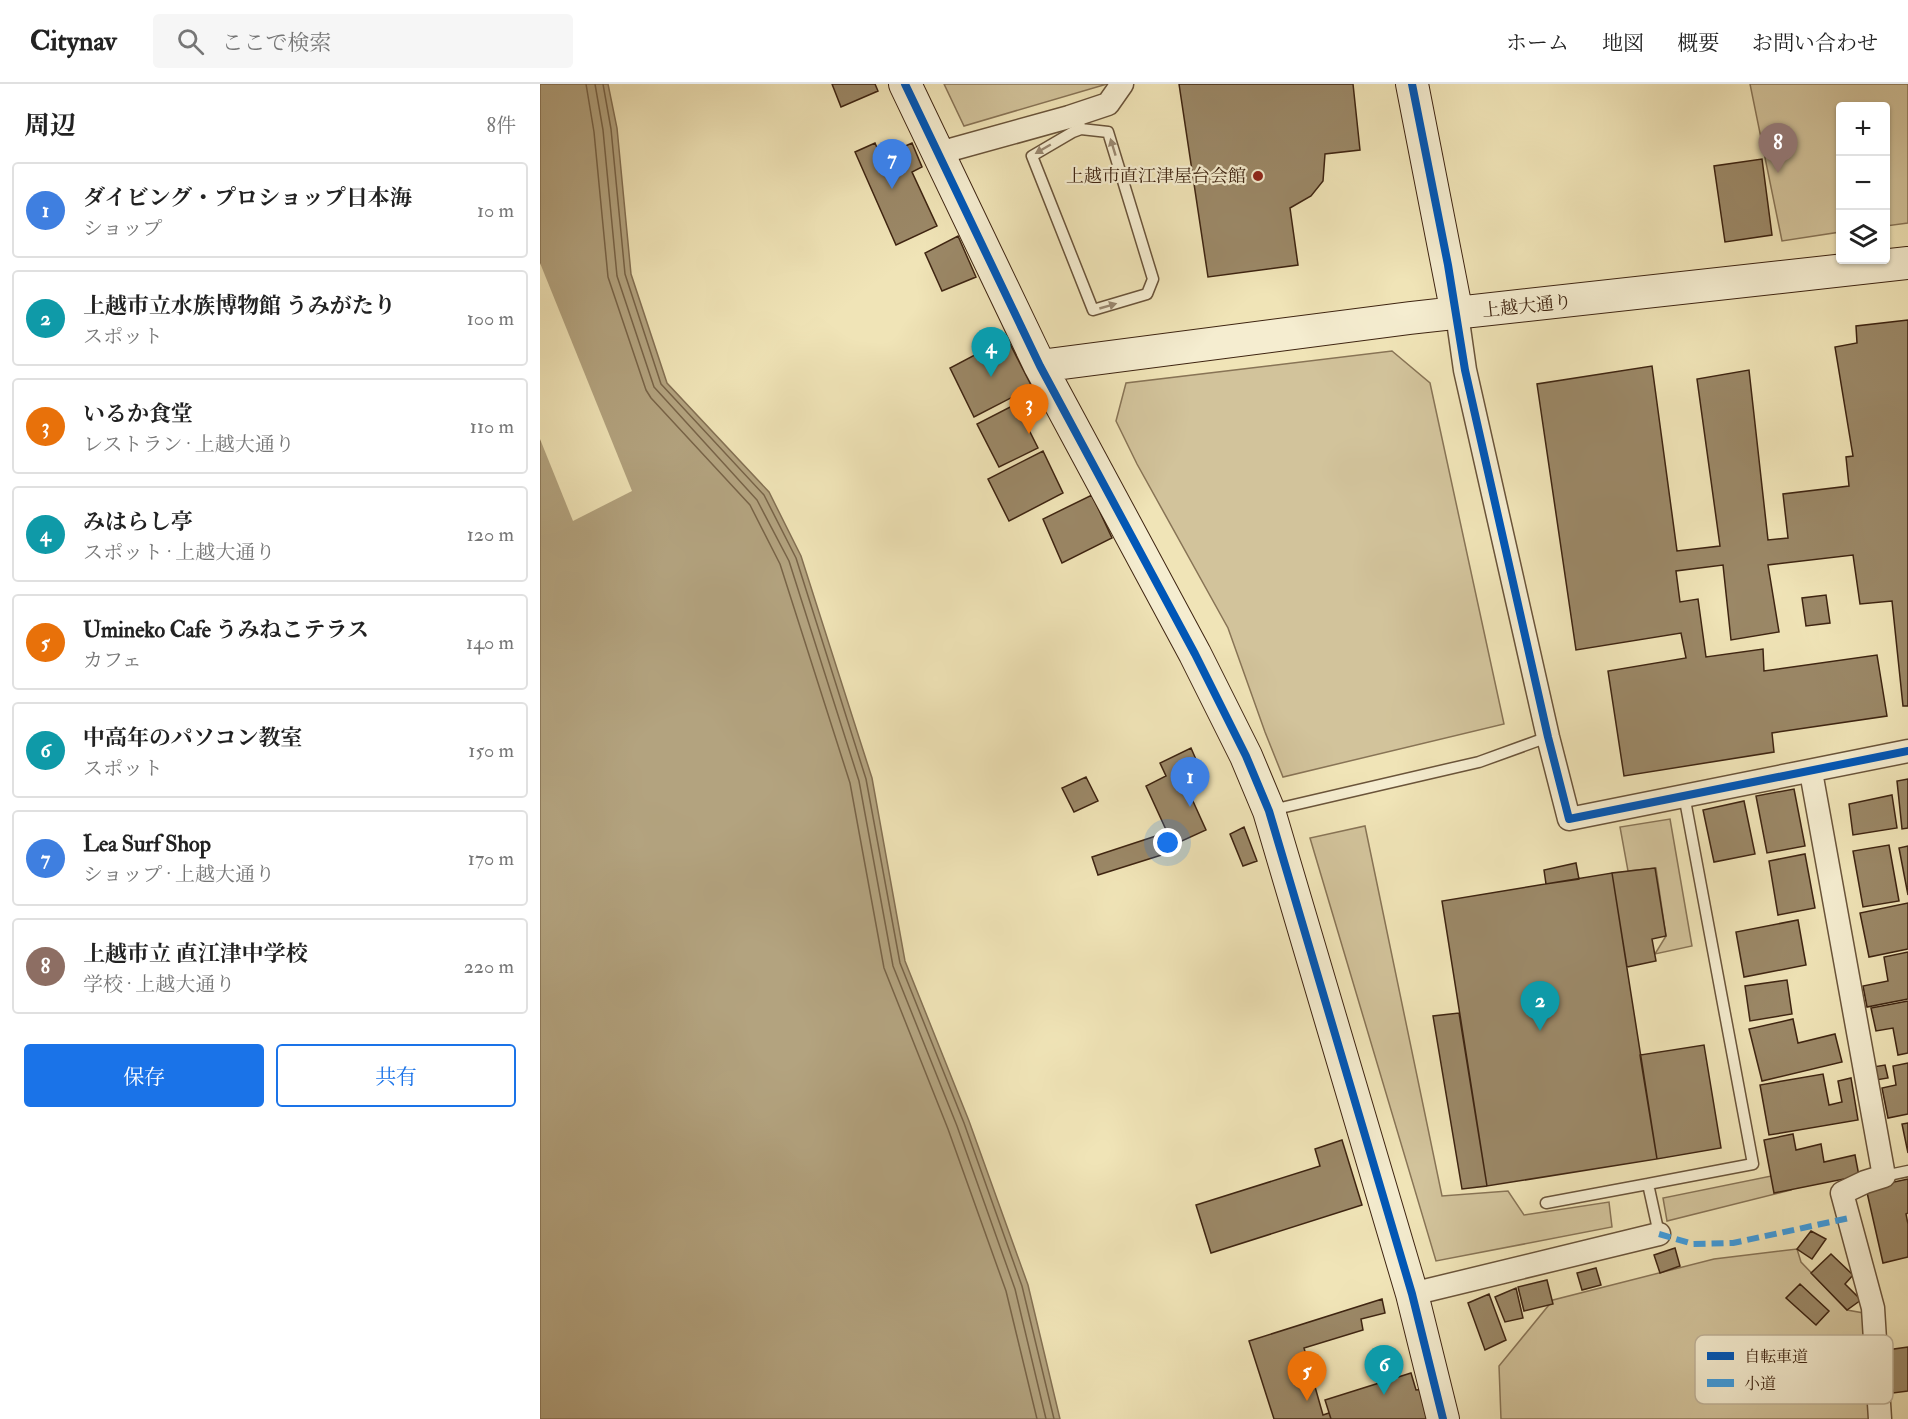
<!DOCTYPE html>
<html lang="ja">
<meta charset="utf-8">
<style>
:root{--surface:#fff;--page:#f6f6f6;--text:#222;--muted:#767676;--line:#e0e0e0;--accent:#1a73e8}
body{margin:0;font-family:"IM FELL Double Pica","Noto Serif JP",serif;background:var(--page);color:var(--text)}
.controls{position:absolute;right:18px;top:18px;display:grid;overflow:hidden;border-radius:6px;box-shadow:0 2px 4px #0004}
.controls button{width:54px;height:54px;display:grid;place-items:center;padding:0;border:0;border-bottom:2px solid var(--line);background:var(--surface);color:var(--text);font:30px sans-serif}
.you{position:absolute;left:628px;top:759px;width:21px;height:21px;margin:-15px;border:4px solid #fff;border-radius:50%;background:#1a73e8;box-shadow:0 0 0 9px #1a73e833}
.badge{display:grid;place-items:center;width:39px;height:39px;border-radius:50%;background:var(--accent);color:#fff;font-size:20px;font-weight:700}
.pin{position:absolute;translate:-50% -50px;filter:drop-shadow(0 2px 3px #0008)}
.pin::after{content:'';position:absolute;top:32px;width:21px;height:18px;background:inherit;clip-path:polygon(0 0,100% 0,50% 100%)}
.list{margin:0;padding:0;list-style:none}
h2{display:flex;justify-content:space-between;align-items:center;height:78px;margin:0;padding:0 24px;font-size:26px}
h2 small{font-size:20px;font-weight:400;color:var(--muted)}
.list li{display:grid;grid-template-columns:39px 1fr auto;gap:18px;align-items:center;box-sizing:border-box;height:96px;margin:0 12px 12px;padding:0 12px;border:2px solid var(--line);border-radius:6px}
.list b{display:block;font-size:22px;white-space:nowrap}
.list p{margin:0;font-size:20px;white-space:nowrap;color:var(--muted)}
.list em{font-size:20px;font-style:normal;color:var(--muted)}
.actions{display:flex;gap:12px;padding:18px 24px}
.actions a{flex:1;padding:14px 0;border:2px solid var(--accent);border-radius:6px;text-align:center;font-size:21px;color:var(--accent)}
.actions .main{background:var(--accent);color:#fff}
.icon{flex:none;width:33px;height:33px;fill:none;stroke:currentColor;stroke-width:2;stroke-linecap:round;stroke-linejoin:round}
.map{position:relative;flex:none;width:1368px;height:1335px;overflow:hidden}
header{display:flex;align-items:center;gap:36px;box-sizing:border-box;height:84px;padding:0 30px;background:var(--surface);border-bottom:2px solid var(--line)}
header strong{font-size:28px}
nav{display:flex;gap:33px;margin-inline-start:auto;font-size:21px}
.search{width:420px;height:54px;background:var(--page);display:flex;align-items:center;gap:15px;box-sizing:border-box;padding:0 21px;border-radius:6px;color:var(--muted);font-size:22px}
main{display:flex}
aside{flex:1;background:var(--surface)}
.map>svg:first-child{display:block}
.green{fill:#d2c39b;stroke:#887456;stroke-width:1.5}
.water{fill:#b3a37f;stroke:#847053;stroke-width:1.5}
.pier{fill:#f0e4b7}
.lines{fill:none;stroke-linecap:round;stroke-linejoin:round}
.shore{stroke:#786448;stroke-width:1.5}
.building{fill:#9b8867;stroke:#3e2411;stroke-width:1.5}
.lane-casing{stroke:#6a543a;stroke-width:13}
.street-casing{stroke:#6a543a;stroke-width:25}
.secondary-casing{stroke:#3e2411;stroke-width:34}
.lane{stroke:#f5edd0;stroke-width:10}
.street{stroke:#f5edd0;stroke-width:22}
.secondary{stroke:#f5edd0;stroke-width:32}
.quiet{stroke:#3f9cde;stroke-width:6;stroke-dasharray:12 6;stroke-linecap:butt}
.cycleway-casing{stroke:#f5edd0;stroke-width:11}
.cycleway{stroke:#0057b8;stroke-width:8}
.oneway{fill:#9a8870}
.poi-dot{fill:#8f2418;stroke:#f5edd0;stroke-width:2}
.labels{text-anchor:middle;stroke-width:4.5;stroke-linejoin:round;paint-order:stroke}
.poi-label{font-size:18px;fill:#3e2411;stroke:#f5edd0;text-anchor:end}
.street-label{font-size:18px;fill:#3e2411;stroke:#f5edd0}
.key{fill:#f5edd0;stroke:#beb197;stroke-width:1.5}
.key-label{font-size:16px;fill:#3e2411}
</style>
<header>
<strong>Citynav</strong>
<div class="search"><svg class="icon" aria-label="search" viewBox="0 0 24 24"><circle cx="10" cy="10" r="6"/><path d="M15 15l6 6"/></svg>ここで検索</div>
<nav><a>ホーム</a><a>地図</a><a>概要</a><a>お問い合わせ</a></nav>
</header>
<main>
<aside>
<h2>周辺<small>8件</small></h2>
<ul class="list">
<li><span class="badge" style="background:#3f7fe0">1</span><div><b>ダイビング・プロショップ日本海</b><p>ショップ</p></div><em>10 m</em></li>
<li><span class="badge" style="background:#0f9aa8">2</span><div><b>上越市立水族博物館 うみがたり</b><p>スポット</p></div><em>100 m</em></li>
<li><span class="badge" style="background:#e8710a">3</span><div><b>いるか食堂</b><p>レストラン · 上越大通り</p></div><em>110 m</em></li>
<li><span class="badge" style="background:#0f9aa8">4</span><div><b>みはらし亭</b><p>スポット · 上越大通り</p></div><em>120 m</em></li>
<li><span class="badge" style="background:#e8710a">5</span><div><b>Umineko Cafe うみねこテラス</b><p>カフェ</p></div><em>140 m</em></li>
<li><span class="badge" style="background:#0f9aa8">6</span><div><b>中高年のパソコン教室</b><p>スポット</p></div><em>150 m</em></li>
<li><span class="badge" style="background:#3f7fe0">7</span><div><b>Lea Surf Shop</b><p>ショップ · 上越大通り</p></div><em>170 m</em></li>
<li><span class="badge" style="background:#8d6e63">8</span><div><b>上越市立 直江津中学校</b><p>学校 · 上越大通り</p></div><em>220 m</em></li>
</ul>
<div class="actions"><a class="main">保存</a><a>共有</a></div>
</aside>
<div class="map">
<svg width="1368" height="1335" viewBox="0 0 1368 1335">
<rect width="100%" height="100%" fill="#f0e4b7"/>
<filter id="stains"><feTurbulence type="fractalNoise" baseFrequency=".00333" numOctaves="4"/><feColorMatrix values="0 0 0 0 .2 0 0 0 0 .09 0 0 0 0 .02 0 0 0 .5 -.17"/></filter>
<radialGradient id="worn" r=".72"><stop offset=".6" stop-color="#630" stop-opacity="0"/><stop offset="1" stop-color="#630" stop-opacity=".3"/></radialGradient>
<path class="green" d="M404,0H567L424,42Z
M1210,0H1368V139L1346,142V22H1300V148L1242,157Z
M852,267L890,299L964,640L743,693L725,648L688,544L597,380L576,337L586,299Z
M1130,735L1152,862L1115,870L1126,852L1116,784L1088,787L1080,743Z
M825,742L902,1112L968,1107L984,1131L1069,1118L1072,1143L896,1177L770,754Z
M1246,1089L1251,1106L1127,1137L1123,1114Z
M1257,1165L1261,1178L1307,1226L1329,1230L1331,1335H961L959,1282L1013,1216L1174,1175Z"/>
<path class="water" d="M0,0H68L77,44L91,190L127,299L229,408L261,472L332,694L365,877L429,1037L488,1201L520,1335H0Z"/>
<path class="pier" d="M0,179L92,407L33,437L0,355Z"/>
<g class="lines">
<path class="shore" d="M46,0L54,48L68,193L106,306L111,314L210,421L240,480L310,699L344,884L408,1045L466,1207L497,1335
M55,0L63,46L77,192L114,303L217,416L249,477L319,697L353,882L417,1042L475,1205L506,1335
M63,0L71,45L85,190L121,300L224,411L256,474L326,695L360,879L424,1039L482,1202L514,1335"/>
</g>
<path class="building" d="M292,0H335L338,7L301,23Z
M639,0H813L820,66L785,70L783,97L771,112L750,124L758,181L668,193Z
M335,59L341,73L372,59L382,83L372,88L397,142L356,161L315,68Z
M1222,75L1232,151L1185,158L1174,82Z
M418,152L436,193L402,207L385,169Z
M1368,236V622H1363L1352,517L1320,520L1313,471L1228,481L1239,548L1191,556L1183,481L1136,487L1140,518L1158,515L1166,573L1223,565L1224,587L1337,571L1347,632L1232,649L1234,668L1084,692L1068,587L1146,574L1141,549L1036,566L997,300L1112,282L1137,467L1180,462L1157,295L1209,286L1228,456L1248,454L1243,410L1309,402L1306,373L1313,372L1295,263L1317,259L1316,242Z
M467,254L492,303L434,333L410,284Z
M476,320L498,364L459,383L437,340Z
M503,367L523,409L469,437L448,395Z
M552,411L572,454L522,479L503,435Z
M1286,511L1290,539L1266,542L1262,514Z
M651,664L665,696L647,704L666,746L633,761L606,702L626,692L620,679Z
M546,693L558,717L534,728L522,704Z
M1368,695V744L1362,745L1357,697Z
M1254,705L1265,762L1227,769L1216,712Z
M1352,711L1357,744L1313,751L1309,720Z
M1204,717L1215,770L1174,778L1163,726Z
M704,743L717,777L703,782L690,750Z
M622,750L628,769L558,791L552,773Z
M1349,761L1359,817L1323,823L1313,767Z
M1368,762V811L1359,764Z
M1265,770L1275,824L1238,831L1229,777Z
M1036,779L1039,795L1006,800L1004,786Z
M1115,784L1126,852L1112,855L1116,877L1087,883L1072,789Z
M1072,789L1117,1075L947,1102L902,817Z
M1368,819V865L1329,873L1320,829Z
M1258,836L1266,881L1204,893L1196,848Z
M1368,868V915L1327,923L1323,902L1348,897L1344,873Z
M1247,896L1252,930L1210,937L1205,902Z
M1368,917V969L1358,971L1353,944L1336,947L1331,924Z
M919,929L947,1102L922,1105L893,932Z
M1253,935L1258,959L1295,950L1302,978L1222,997L1209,945Z
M1164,961L1181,1064L1117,1075L1100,971Z
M1368,979V1030L1348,1034L1342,1004L1356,1001L1353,982Z
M1345,981L1348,994L1336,996L1333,983Z
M1283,990L1289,1021L1302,1018L1298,997L1311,994L1318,1036L1229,1051L1220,1001Z
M1368,1039V1069L1362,1040Z
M1253,1050L1256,1066L1281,1060L1284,1078L1315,1071L1319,1092L1234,1109L1224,1056Z
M802,1056L822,1121L671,1169L656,1121L780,1082L775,1065Z
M1368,1095V1129L1366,1130L1368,1140V1173L1343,1179L1326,1104Z
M1271,1147L1286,1155L1272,1175L1257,1165Z
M1135,1164L1140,1182L1120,1189L1114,1171Z
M1291,1170L1313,1191L1305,1200L1321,1216L1307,1226L1271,1189Z
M1056,1184L1061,1201L1042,1206L1037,1189Z
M1007,1196L1013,1220L984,1227L978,1203Z
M1260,1200L1289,1227L1276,1241L1246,1214Z
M976,1204L983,1234L965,1238L955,1213Z
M949,1210L966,1256L945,1266L928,1219Z
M842,1215L845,1229L821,1235L823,1246L764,1264L783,1331L789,1329L791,1335H734L709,1257Z
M1368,1263V1307L1353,1309L1347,1266Z
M871,1289L876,1306L887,1305L893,1335H791L785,1316Z"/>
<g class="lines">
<defs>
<path id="lane" d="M536,31L541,45L533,48L492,72L553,226L607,210L613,195L568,48L541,45
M732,726L939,678L1008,653
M1344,1092L1368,1087
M1108,1100L1213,1080L1144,711
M1006,1119L1108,1100L1119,1150"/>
<path id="street" d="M399,69L529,33L568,20L582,0
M917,230L925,286L1008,653L1029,735L1368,667
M1271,688L1344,1092L1325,1098L1302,1109L1333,1224L1340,1335
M872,1210L1119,1150"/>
<path id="secondary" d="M365,0L500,282L655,570L706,672L729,727L872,1210L903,1335
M872,0L917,230
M500,282L870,234L1368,179"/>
</defs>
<use href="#lane" class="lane-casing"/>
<use href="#street" class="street-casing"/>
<use href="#secondary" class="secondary-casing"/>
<use href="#lane" class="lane"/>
<use href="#street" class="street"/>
<use href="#secondary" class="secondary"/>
<path class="quiet" d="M1119,1150L1153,1160L1193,1159L1309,1134"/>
<defs>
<path id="cycleway" d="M365,0L500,282L655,570L706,672L729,727L872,1210L903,1335
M872,0L908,181L925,286L1008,653L1029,735L1368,667"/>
</defs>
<use href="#cycleway" class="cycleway-casing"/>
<use href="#cycleway" class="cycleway"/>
</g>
<defs><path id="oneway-solid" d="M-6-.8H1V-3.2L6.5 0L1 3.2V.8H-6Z" transform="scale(1.5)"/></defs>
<g class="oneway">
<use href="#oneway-solid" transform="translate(573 63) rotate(-107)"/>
<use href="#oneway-solid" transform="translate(503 65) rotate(150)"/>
<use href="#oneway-solid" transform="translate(568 222) rotate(-16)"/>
</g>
<circle class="poi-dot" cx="718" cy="92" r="6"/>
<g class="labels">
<g class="poi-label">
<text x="706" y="98">上越市直江津屋台会館</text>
</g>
<g class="street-label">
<text transform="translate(987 222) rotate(-6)" y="6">上越大通り</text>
</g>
</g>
<rect x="1155" y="1251" width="198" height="69" rx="9" class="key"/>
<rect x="1167" y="1268" width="27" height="8" fill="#0057b8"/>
<rect x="1167" y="1295" width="27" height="8" fill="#3f9cde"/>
<g class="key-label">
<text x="1204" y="1278">自転車道</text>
<text x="1204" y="1305">小道</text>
</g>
<rect width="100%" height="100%" filter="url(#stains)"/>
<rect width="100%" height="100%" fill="url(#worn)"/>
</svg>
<div class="controls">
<button>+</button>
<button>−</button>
<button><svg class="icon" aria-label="layers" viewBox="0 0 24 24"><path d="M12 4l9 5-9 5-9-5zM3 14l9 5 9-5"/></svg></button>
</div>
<div class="you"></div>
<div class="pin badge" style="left:650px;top:723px;background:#3f7fe0">1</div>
<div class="pin badge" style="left:1000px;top:947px;background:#0f9aa8">2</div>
<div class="pin badge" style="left:489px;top:350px;background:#e8710a">3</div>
<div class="pin badge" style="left:451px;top:293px;background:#0f9aa8">4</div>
<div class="pin badge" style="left:767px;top:1317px;background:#e8710a">5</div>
<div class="pin badge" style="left:844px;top:1311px;background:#0f9aa8">6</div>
<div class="pin badge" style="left:352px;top:105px;background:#3f7fe0">7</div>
<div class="pin badge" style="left:1238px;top:89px;background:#8d6e63">8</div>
</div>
</main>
